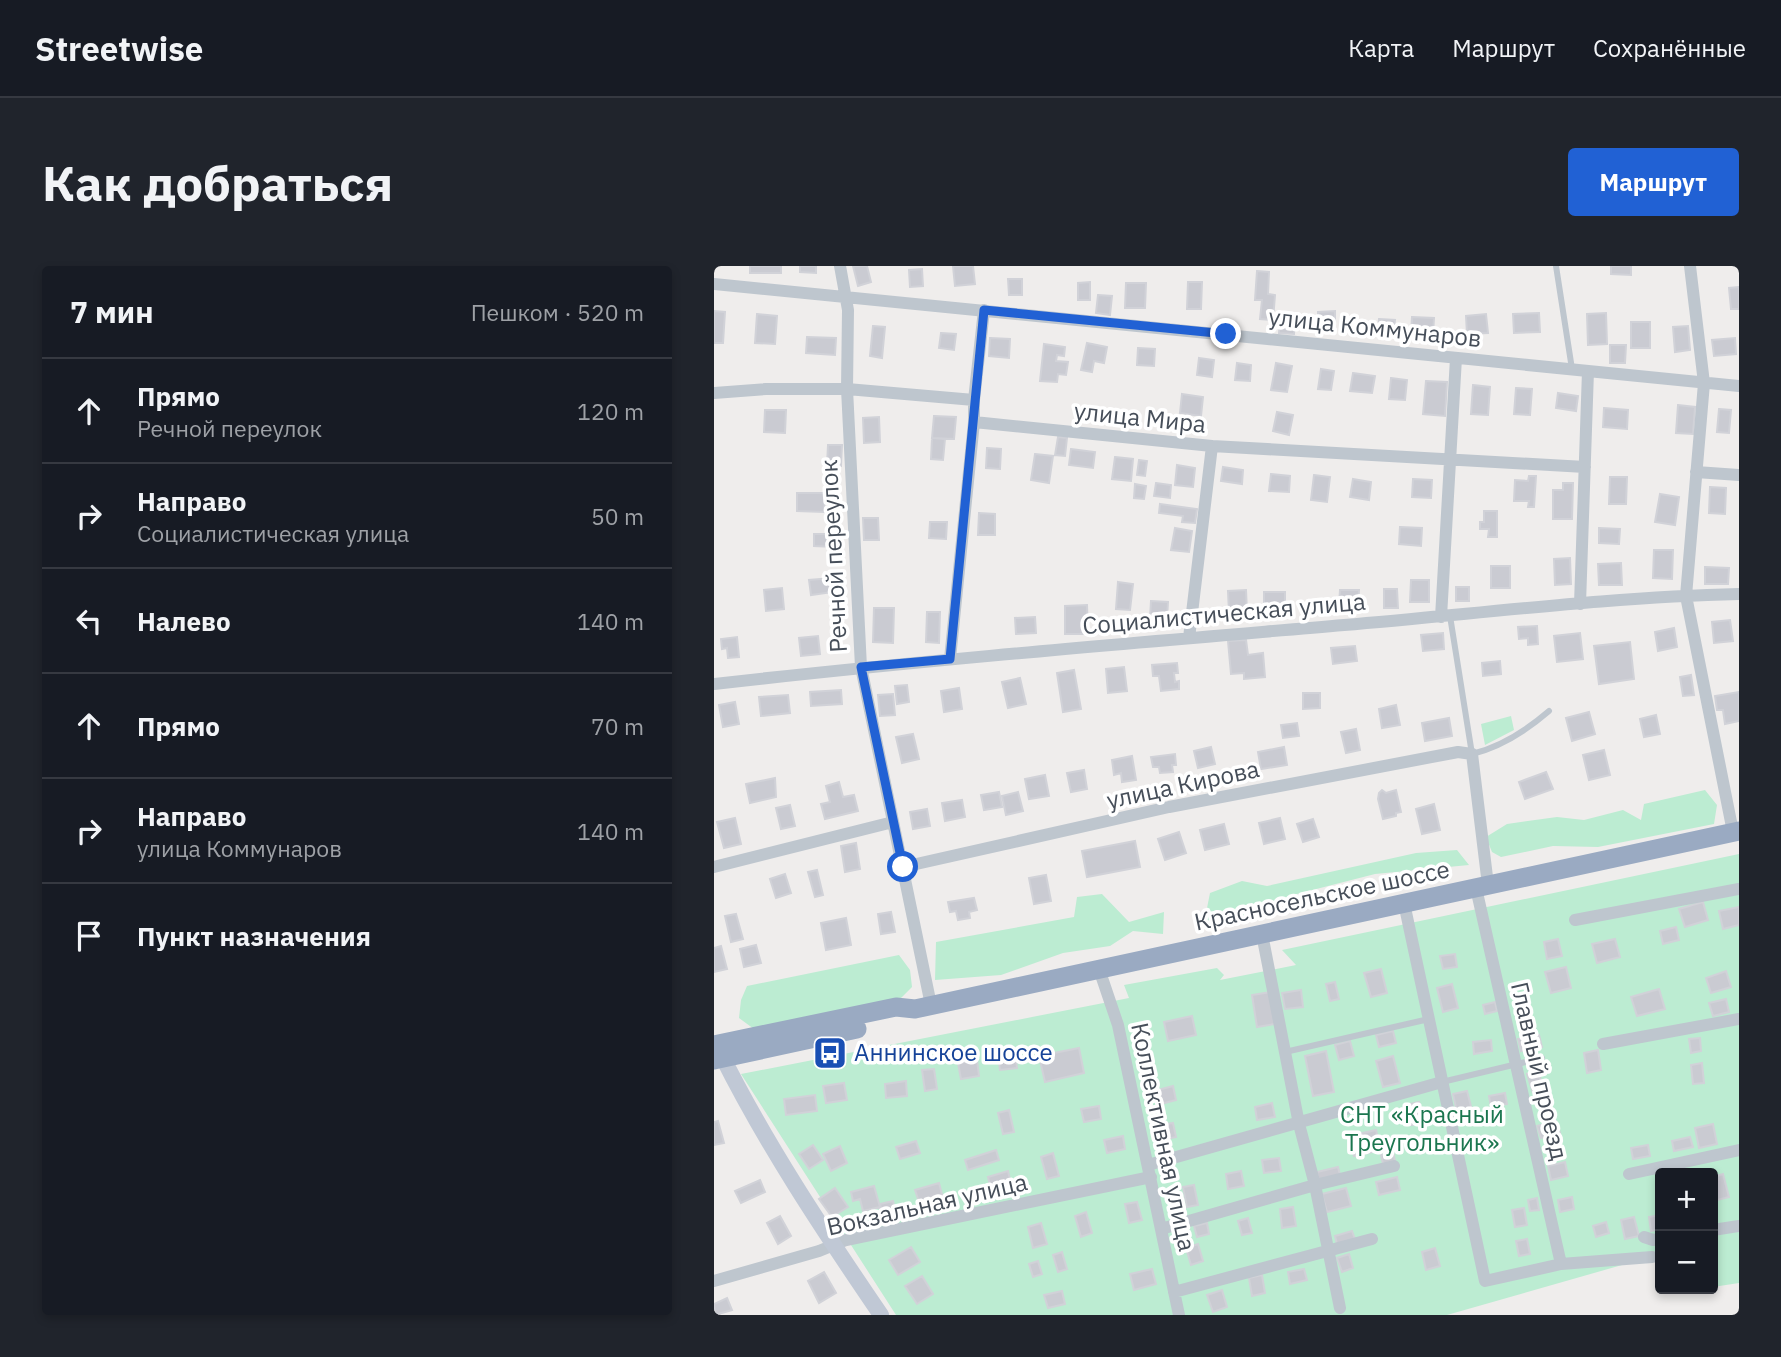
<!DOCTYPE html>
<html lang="ru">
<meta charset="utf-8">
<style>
:root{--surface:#171b24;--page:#20242c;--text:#f1f3f6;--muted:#9ea1a6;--line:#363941;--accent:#2161d4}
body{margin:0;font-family:"IBM Plex Sans",sans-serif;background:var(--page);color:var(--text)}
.controls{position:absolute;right:21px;bottom:21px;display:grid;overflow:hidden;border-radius:7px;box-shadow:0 4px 10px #0003}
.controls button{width:63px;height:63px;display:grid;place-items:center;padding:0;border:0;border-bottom:2px solid var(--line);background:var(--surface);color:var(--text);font:35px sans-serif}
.stop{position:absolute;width:21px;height:21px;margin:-16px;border:5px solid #2161d4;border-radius:50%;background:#fff}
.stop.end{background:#2161d4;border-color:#fff;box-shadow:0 2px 7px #0008}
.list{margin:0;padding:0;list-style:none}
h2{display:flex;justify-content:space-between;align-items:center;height:91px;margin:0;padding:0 28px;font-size:30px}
h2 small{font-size:23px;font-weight:400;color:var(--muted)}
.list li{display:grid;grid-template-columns:46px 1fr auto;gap:21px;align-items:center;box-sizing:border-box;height:105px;padding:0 28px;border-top:2px solid var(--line)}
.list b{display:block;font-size:26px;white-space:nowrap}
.list p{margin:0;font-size:23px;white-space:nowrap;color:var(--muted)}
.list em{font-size:23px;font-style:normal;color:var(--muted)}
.icon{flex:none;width:38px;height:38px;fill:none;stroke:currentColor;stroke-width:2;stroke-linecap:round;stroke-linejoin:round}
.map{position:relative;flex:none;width:1025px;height:1049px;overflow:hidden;border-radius:7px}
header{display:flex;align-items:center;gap:42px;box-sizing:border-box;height:98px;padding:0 35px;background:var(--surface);border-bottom:2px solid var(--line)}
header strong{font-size:33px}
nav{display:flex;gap:38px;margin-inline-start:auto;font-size:24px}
.intro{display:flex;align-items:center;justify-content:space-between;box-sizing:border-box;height:168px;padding:0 42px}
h1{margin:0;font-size:49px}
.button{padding:18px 32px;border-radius:7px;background:var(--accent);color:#fff;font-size:24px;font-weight:700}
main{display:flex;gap:42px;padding:0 42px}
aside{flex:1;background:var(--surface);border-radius:7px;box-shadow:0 4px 10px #0003}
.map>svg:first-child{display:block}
.green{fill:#bcecd2}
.building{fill:#cacbd2;stroke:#d1d2d8;stroke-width:2}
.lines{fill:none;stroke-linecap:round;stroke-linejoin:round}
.service{stroke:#bec6ce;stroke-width:6}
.minor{stroke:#bec6ce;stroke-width:12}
.secondary{stroke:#c0c8d5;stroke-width:16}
.trunk{stroke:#9aaac2;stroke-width:19}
.route{stroke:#2161d4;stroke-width:9}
.labels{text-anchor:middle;stroke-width:7;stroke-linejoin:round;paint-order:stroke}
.street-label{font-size:24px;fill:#464e59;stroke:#fff}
.transit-label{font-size:24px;fill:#164399;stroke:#fff;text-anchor:start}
.park-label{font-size:24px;fill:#1b764f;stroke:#fff}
</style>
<header>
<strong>Streetwise</strong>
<nav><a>Карта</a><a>Маршрут</a><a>Сохранённые</a></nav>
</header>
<div class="intro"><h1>Как добраться</h1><a class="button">Маршрут</a></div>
<main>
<aside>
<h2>7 мин<small>Пешком · 520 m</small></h2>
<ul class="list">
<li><svg class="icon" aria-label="ahead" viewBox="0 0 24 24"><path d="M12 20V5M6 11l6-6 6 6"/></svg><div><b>Прямо</b><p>Речной переулок</p></div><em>120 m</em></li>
<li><svg class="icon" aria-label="right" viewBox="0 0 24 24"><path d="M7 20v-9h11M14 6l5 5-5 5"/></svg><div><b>Направо</b><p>Социалистическая улица</p></div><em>50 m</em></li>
<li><svg class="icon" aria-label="left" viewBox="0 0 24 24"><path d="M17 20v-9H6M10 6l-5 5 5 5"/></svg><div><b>Налево</b></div><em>140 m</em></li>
<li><svg class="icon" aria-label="ahead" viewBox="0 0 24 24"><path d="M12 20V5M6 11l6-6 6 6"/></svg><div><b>Прямо</b></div><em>70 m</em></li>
<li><svg class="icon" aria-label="right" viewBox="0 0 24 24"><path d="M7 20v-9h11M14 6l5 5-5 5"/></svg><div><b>Направо</b><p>улица Коммунаров</p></div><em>140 m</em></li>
<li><svg class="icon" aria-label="arrive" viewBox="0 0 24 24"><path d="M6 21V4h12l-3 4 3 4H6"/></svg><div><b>Пункт назначения</b></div></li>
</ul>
</aside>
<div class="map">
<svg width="1025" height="1049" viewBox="0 0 1025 1049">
<rect width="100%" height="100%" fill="#efedec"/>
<path class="green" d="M797,450L800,464L771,479L767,458Z
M991,524L1003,539L1000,558L884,581L839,580L787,591L778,586L772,571L793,558L843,551L870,554L909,544L927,554L930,538Z
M743,584L755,599L661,608L575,630L533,649L488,662L487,649L493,642L496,627L528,615L553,620L702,587Z
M1025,588V1017L999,1021V907H946V1004L943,989L733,1049H182L27,808L415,732L410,719L503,702L510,709L506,714L582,699L568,684Z
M388,628L415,656L450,646L449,668L419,665L396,680L349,687L287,709L221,714L222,676L360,651L363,631Z
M185,689L196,704L198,721L186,733L40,763L25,752L27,734L33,720Z"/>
<path class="building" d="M36,0H67V7H36Z
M86,0H102V7L86,6Z
M139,0H153L157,16L144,20Z
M239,0H259L261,18L241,20Z
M897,0H917V9L897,8Z
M208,3L209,20L196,21L195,4Z
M543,5L555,6L554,28L561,29L559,54L546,53L548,34H541Z
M294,13H308V29H295Z
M376,16V34H364V17Z
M474,16H488L487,43H473Z
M412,17H432L431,42H411Z
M1025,21V43H1017L1015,22Z
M384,29L398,30L396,49L382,47Z
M0,45L11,46L9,77H0Z
M621,45V55L604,56V46Z
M825,47L826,66L800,67L799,48Z
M892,47L893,78L874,79L873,48Z
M43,48L63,50L61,78L41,77Z
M772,48L774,67L753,68L752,50Z
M698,51L720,52L719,68H697Z
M665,53L681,54L679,69L664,67Z
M566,54L581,55L580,68L565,67Z
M917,56H936V82H917Z
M159,60L171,61L168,92L156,90Z
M974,60L976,84L961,86L959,61Z
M227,67L242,68L240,84L225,82Z
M93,71L122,72L121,89L92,87Z
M276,72L296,73L295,92L275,90Z
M1021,72L1022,88L1000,90L998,74Z
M373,77L393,81L390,97L380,95L378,106L367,104Z
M330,78L351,81L350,90L343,89L342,95L354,96L352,109L344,108L343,116L326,115Z
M896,79H912L911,97H896Z
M424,82L441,83L440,100L423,99Z
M485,92L500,94L498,111L483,109Z
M523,97L537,99L536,115L521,114Z
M562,97L578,100L573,126L557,124Z
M607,103L620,105L617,124L604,123Z
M639,107L661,110L658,127L636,125Z
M677,112L693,114L691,134L675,133Z
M712,115L733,116L731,150L709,148Z
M759,119L776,121L774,149L757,148Z
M802,122L818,123L816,149L800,148Z
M844,127L864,130L862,145L842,142Z
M468,128L489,131L487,150L466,147Z
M964,139L981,141L979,168L962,167Z
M890,142L914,144L913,163L889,161Z
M1005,143L1017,144L1015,167L1003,166Z
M51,144H72L71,167L50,166Z
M563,146L579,149L575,169L559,165Z
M220,150L242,151L240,173L218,172Z
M165,151L166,176L150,177L149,152Z
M344,171L353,172L351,190L341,189Z
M218,172L231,173L229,194L217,193Z
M114,179H128L127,200L113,199Z
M273,182L287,183L286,203L272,202Z
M357,183L381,186L379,202L355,199Z
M321,188L339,190L335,217L317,214Z
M401,191L419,193L417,215L398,213Z
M425,194L433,195L431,210L423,209Z
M463,199L481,202L479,221L461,219Z
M509,201L529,204L528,218L507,215Z
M557,208L576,210L575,226L555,225Z
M600,209L616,211L613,236L597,234Z
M815,210H822L820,241H814L815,235H800L801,214L814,215Z
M896,211H913L912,238H895Z
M639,213L657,216L655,234L636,231Z
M699,213L718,214L717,232L698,231Z
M442,217L457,219L456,232L440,230Z
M849,217H859L858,253H839V224H849Z
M421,218L432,220L430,233L420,232Z
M996,221L1012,222L1011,248L995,247Z
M83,227H111L110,246L83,245Z
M946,228L965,231L961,259L941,256Z
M446,238L483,243L481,257L468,256L469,250L445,247Z
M770,245H783V271H774L775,263H766V256H770Z
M265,247L281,248V269H264Z
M149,252H164L165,274H150Z
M216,256H233L232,273L215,272Z
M686,261L708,262L707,280L685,278Z
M461,262L478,265L475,286L457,284Z
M885,262L906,263L905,278L885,277Z
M100,268H121V281L100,280Z
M940,284H959L958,313L939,312Z
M856,292L857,318L841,319L840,293Z
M907,297L908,319H885L884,298Z
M777,300H796V322H777Z
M991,301L1015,302L1014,318H991Z
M118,312L119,326L97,329L95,314Z
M697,314H715V336H696Z
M404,316L419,318L416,344L402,343Z
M742,321H755V335H742Z
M68,322L70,343L52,345L50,324Z
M670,323H683L684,342H670Z
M532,324L533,346L515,347L514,325Z
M626,324H645L644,341L625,340Z
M550,326H571V345H550Z
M437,335L454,336L453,353L436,352Z
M373,339L374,368H351V340Z
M160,342H180L179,377L159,376Z
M213,346H226L225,377L212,376Z
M321,351L322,367L302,368L301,352Z
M1016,354L1019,375L1000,377L998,356Z
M823,360L824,378L814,379V372L805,373L804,361Z
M960,362L963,381L944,385L941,366Z
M729,367L730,383L709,385L707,369Z
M866,367L869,393L843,396L840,370Z
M104,370L106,388L87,390L85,372Z
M23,371L25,391L14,392L13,382L8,383L7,373Z
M532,374L534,389L549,387L551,411L530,413V407L517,408L514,375Z
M916,376L920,413L885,418L880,380Z
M641,380L643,395L619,398L617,382Z
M786,395L787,408L769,410L768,397Z
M463,397L464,407H460L461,416L465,415V423L447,425L445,410H439L438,399Z
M410,401L413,425L394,427L392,403Z
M360,404L367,443L349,446L343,407Z
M977,409L980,429L969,430L966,411Z
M306,412L312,438L294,442L288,416Z
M193,419L195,436L183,438L181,420Z
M245,422L248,443L230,446L227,425Z
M127,424L128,438L97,440L96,426Z
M1025,426V455L1011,458L1009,444H1003L1001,430Z
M589,427H606V442L589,443Z
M179,428L181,449L166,450L164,429Z
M74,429L76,447L47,450L45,431Z
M21,436L25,458L9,461L5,439Z
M682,439L686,459L668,462L665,443Z
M875,446L881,468L858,475L852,452Z
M942,449L946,468L930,471L926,453Z
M735,452L738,470L711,475L708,457Z
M583,457L585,470L569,472L567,459Z
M642,463L646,484L632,487L627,466Z
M199,468L205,493L188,497L182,471Z
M497,481L501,498L484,502L480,485Z
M570,481L573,499L547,503L544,486Z
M890,484L896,509L875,514L869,489Z
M461,488L462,499H458L459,506L446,507L445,501H439L437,491Z
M418,490L422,514L408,516L407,507L400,509L398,494Z
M370,504L373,523L357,526L353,507Z
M832,506L839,523L811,533L805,516Z
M331,509L335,530L315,533L311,513Z
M61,512L62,531L36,537L32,518Z
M125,516L129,531L140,529L144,545L111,553L107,538L116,536L112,520Z
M668,524L672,527L682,524L687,546L682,547V550L669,553L664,533L665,527Z
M285,526L288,541L270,544L267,529Z
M304,526L309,545L292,549L288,530Z
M248,534L251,551L231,555L228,537Z
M720,538L726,564L708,568L702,543Z
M76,539L81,560L67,563L62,542Z
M213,543L216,560L199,563L196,546Z
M21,552L27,578L10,582L3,556Z
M566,552L571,573L550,578L545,557Z
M599,553L605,571L589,576L583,558Z
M510,558L515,578L491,584L486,564Z
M465,566L472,587L451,594L444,573Z
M421,575L426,601L373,611L368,585Z
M142,577L146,603L131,606L127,580Z
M103,604L109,629L101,631L94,606Z
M71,608L77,627L62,632L56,613Z
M332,609L337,635L320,638L315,612Z
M260,632L263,644L255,646L256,652L244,654L242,645L236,646L234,636Z
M989,636L994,654L971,661L965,643Z
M1025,641V659L1009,663L1005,645Z
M177,646L181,666L167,668L164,648Z
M22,648L29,673L17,676L11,650Z
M132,652L137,679L112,684L107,657Z
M962,661L965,674L949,678L946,665Z
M844,673L848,690L833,693L830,676Z
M901,673L906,691L883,697L878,678Z
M42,679L47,697L30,701L26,683Z
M7,680L13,703L0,706V682Z
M741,688L743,701L729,703L726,690Z
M852,701L857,722L837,727L831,706Z
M667,703L673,727L657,731L650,707Z
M1012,705L1017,721L997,727L992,712Z
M621,716L625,733L616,735L612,718Z
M738,718L744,742L729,746L723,722Z
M945,723L951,743L923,750L917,731Z
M587,724L589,741L571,743L568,727Z
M557,726L561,758L543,761L538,729Z
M1012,733L1015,746L999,750L995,737Z
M781,736L783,745L771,748L769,739Z
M478,750L482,769L454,775L450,756Z
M679,765L682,777L665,781L662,769Z
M825,769L828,781L807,785L804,773Z
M986,772L987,785L977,787L975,773Z
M777,774L778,785L760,788L759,776Z
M636,775L640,790L625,794L621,779Z
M365,782L370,807L331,816L325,790Z
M884,784L887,804L873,807L870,787Z
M612,785L620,826L599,830L591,790Z
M301,786L303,802L286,804L284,788Z
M679,790L686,817L669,821L662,795Z
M263,794L265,810L247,813L244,797Z
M988,797L990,817L979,818L977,799Z
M220,803L223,823L211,825L208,804Z
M824,805L830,824L819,827L813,808Z
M192,815L193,830L172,832L171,818Z
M130,817L133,834L112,837L109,820Z
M459,820L462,834L447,838L444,824Z
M753,825L759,848L744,851L739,828Z
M791,827L793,838L777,841L775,830Z
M101,829L103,845L72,849L70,833Z
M705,836L710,857L697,859L692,839Z
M558,837L561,851L543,854L541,841Z
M385,840L387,853L370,856L367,843Z
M295,844L300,866L289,868L284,847Z
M4,855L10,877L0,879V856Z
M842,855L846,867L827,872L823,860Z
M459,857L462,871L448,874L446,859Z
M999,858L1003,878L985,882L981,862Z
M662,864L667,884L640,890L635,870Z
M409,870L411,883L393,887L390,874Z
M976,871L979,881L960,885L958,875Z
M202,875L206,887L186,893L182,881Z
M99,879L109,894L95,903L85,888Z
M934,879L936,890L919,893L917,882Z
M126,880L133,897L117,905L109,888Z
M282,884L285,894L254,904L251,894Z
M679,886L681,895L669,898L667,889Z
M339,887L345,910L333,913L327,891Z
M565,892L567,905L550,907L548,894Z
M851,896L854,910L837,914L834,900Z
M624,901L626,909L605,915L603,906Z
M294,905L298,922L278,927L274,911Z
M527,905L530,920L514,923L512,908Z
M1009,908L1015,931L1003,934L999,911Z
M683,911L686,924L665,929L662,916Z
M46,914L51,926L27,937L21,925Z
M225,917L229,932L206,939L201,924Z
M480,919L484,939L473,941L469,921Z
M160,920L166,941L149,945L146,933L139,935L137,926Z
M121,922L134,941L118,951L105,933Z
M632,922L637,940L613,946L608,928Z
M858,931L860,943L846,946L844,934Z
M823,932L825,944L816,945L814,934Z
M179,935L183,952L170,955L166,938Z
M423,936L428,954L415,957L411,938Z
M579,941L582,960L568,962L566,943Z
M810,942L813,959L801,961L798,944Z
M372,946L378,967L367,971L361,950Z
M946,949V963L937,965L935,951Z
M66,950L77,970L64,978L53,957Z
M920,951L925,970L911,973L907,954Z
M534,952L538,967L528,969L524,955Z
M892,956L895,967L882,971L879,960Z
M327,957L333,978L319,982L314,961Z
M493,957L495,968L483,971L480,960Z
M638,965L641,973L623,978L621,970Z
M813,973L816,988L805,990L802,975Z
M484,978L489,995L477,999L472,982Z
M197,981L206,996L184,1009L175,994Z
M721,982L726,1000L712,1004L708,986Z
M348,986L353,1003L344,1006L339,989Z
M635,988L639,1002L628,1006L623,992Z
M324,995L328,1008L319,1011L315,998Z
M438,1003L442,1018L420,1024L416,1008Z
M590,1003L593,1014L576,1018L574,1006Z
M110,1006L122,1027L105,1037L94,1015Z
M548,1009L551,1027L538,1030L535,1012Z
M208,1010L219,1028L203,1038L191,1020Z
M508,1024L513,1041L499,1046L493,1029Z
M348,1025L351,1038L334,1042L330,1029Z
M13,1032L18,1044L1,1049L0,1038Z"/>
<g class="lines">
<path class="service" d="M842,0L858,103
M736,350L758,488C786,481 813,464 835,445
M571,786L715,753
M728,816L828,792"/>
<path class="minor" d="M126,0L134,44L133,123L147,401L217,739
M976,0L990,117L972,330L1019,566
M0,18L1025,120
M0,127L52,123H133L260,134V156L498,180L871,201
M260,134L270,44
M982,206L1025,209
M866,338L874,105
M727,351L742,92
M475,372L498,180
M236,393L260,156
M0,418C210,394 420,377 630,359C762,348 893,331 1025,328
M0,601L179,556
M189,601L455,541L744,486L758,488L774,619
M762,622L847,998
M690,637L771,1015L847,998L938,991
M861,654L1025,623
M548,668L585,858L601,919L626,1042
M385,703L404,759L465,1049
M889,778L1025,753
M434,899L728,816
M915,908L1025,884
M447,963L601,919L680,900
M999,964L1025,960
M930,971L939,974L946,973
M0,1015L105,985L132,974L437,911
M460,1026L658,973"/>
<path class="secondary" d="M5,784C51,877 109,964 167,1049"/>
<path class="trunk" d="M0,779L182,741L201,743L1025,565
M0,794L143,763"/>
</g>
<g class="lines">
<path class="route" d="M189,601L147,401L236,393L270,44L512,68"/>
</g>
<defs>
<symbol id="bus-square" viewBox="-11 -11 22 22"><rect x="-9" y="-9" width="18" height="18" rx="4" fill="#1a4fb4" stroke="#fff"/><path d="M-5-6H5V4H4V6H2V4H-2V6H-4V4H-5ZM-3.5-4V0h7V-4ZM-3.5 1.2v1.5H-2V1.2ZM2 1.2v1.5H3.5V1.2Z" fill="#fff"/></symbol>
</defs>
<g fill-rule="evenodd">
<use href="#bus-square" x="97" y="768" width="38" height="38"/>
</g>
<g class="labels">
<g class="street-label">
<text transform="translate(661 62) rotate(6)" y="8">улица Коммунаров</text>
<text transform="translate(426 152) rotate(6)" y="8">улица Мира</text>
<text transform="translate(120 290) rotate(-93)" y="8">Речной переулок</text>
<text transform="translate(510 348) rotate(-5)" y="8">Социалистическая улица</text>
<text transform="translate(469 519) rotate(-12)" y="8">улица Кирова</text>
<text transform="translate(608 630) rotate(-12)" y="8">Красносельское шоссе</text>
<text transform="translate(825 805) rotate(77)" y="8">Главный проезд</text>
<text transform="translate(449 871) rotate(78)" y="8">Коллективная улица</text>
<text transform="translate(213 939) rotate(-13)" y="8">Вокзальная улица</text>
</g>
<g class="transit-label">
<text x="140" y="795">Аннинское шоссе</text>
</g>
<g class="park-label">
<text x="708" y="857">СНТ «Красный<tspan x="708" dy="28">Треугольник»</tspan></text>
</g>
</g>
</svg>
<div class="controls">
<button>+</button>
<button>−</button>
</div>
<div class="stop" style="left:189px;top:601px"></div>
<div class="stop end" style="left:512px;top:68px"></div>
</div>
</main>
